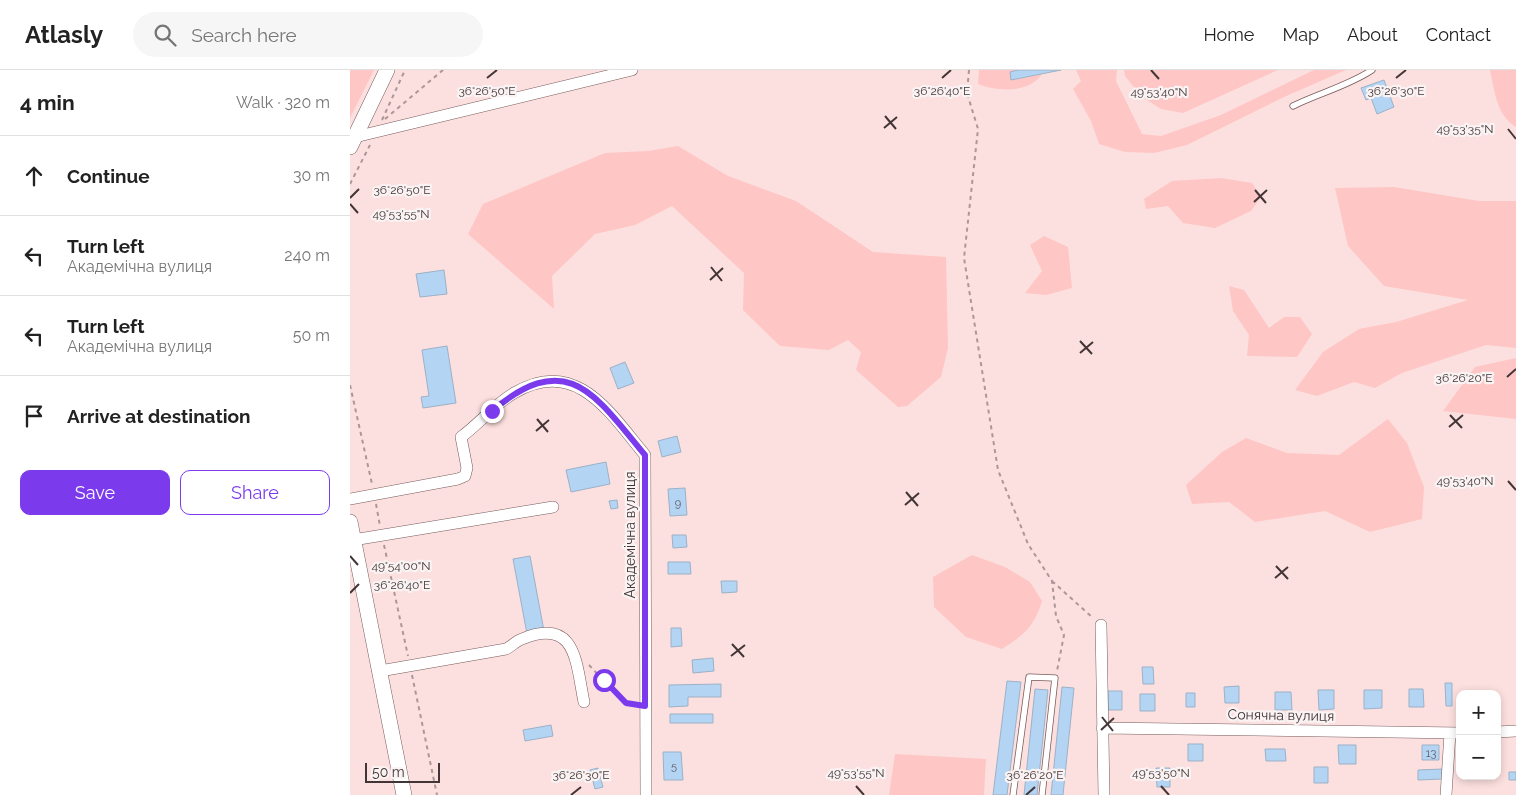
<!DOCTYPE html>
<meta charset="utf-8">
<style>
:root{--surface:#fff;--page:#f6f6f6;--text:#222;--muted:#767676;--line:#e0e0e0;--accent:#7c3aed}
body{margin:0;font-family:Raleway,sans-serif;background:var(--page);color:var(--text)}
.controls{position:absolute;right:15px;bottom:15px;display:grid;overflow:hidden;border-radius:10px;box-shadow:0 2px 8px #0003}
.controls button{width:45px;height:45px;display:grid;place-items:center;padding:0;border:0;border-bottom:1px solid var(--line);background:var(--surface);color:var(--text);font:25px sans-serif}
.scale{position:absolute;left:15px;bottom:12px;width:75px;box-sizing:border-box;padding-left:5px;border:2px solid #433535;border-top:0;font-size:14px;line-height:18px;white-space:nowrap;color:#433535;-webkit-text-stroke:4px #faf3f3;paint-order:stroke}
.stop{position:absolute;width:15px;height:15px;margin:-11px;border:4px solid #7c3aed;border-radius:50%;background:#fff}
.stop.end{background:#7c3aed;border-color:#fff;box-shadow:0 1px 5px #0008}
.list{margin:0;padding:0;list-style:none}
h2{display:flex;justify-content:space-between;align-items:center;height:65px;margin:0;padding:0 20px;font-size:21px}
h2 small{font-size:16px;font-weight:400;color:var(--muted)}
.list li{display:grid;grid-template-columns:32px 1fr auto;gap:15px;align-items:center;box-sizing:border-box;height:80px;padding:0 20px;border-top:1px solid var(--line)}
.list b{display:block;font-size:19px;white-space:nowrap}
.list p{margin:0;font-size:16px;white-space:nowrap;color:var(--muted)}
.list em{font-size:16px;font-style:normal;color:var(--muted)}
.actions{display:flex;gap:10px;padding:15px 20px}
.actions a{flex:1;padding:11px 0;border:1px solid var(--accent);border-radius:10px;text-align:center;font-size:18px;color:var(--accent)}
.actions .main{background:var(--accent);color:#fff}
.icon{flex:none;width:28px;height:28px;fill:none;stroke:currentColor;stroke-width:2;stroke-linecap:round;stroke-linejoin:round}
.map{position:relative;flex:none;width:1166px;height:725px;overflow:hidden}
header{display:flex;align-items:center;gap:30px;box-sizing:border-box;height:70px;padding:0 25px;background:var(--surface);border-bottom:1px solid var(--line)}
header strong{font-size:24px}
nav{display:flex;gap:28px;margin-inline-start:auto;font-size:18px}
.search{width:350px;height:45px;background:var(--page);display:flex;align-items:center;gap:12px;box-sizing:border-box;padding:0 18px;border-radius:28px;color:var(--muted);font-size:19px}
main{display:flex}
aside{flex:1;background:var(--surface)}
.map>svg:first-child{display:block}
.green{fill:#fec6c5}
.building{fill:#b4d4f4;stroke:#9cb1c7}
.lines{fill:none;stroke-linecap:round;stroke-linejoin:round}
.service-casing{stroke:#785b5a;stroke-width:7}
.minor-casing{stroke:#785b5a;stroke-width:12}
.tertiary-casing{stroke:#785b5a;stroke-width:16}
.path{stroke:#ac9696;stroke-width:2;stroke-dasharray:4 4;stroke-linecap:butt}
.service{stroke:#fff;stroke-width:5.5}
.minor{stroke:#fff;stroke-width:11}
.tertiary{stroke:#fff;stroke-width:15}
.route{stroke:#7c3aed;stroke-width:6}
.ticks{fill:none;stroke:#433535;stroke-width:2}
.labels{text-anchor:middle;stroke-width:4.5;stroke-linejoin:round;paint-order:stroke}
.number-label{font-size:11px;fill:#5f5d65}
.street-label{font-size:14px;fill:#433535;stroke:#faf3f3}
.ticks-label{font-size:12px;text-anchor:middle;fill:#433535;stroke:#faf3f3;stroke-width:4.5;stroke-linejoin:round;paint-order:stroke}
</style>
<header>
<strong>Atlasly</strong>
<div class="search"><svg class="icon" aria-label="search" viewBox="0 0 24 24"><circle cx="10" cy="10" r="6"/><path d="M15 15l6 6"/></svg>Search here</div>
<nav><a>Home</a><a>Map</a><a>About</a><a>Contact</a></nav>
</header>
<main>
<aside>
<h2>4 min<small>Walk · 320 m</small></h2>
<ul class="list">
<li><svg class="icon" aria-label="ahead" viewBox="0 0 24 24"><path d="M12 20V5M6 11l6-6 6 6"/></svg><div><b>Continue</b></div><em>30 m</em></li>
<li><svg class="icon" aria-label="left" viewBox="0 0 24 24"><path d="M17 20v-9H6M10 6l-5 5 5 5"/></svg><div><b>Turn left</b><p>Академічна вулиця</p></div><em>240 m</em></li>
<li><svg class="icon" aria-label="left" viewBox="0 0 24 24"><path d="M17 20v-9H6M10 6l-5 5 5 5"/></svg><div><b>Turn left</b><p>Академічна вулиця</p></div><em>50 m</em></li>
<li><svg class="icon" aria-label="arrive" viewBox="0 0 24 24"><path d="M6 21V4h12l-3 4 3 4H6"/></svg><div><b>Arrive at destination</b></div></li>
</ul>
<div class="actions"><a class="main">Save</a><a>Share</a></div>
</aside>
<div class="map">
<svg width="1166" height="725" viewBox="0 0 1166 725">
<rect width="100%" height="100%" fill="#fce0df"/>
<path class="green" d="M0,0H24L0,48Z
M629,0H668L660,2L662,10L692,4C680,23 648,22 628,14Z
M726,0H767L766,11L792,64L811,66L871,45L964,0H996L934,27L837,75L804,83L775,82L749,74L741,51L723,19L731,11Z
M774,0H928L833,43L811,39L791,26L775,6Z
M1140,0H1166V57C1147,46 1144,20 1140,0Z
M328,76L378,106L446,131L523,182L596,187L598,278L591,307L557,336L548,337L506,300L511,282L498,270L479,280L430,276L393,240L394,203L322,136L285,155L245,164L202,206L204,239L118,164L133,134L255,83L298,81Z
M871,108L902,113L911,127L901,141L865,158L833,153L818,136L796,139L794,129L822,111Z
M1044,117L1129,131H1166V278L1136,275L1052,303L1025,318L1004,312L967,326L945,320L973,282L1009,259L1046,252L1118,230L1034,216L998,176L985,118Z
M694,166L718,177L722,218L696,225L675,223L692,201L680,175Z
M879,216L894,220L919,258L934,247H950L962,264L947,287L897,286L899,265L883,241Z
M1166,288V349L1093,341L1125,297Z
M1038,349L1057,373L1074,417L1072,449L1020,462L975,441L905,452L879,432L842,434L836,415L872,382L896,368L937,383L989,385Z
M622,485L655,497L680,512L692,531C684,557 675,564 652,579L616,567L584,537L583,507Z
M545,684L636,689L634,725H539Z"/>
<path class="building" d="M668,0H711L661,10L660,2Z
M1034,10L1044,37L1027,44L1021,28L1016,30L1011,18Z
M94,200L97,224L70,227L66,204Z
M97,276L106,333L73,338L71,327L79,326L72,280Z
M275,292L284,313L268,319L260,298Z
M327,366L331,382L312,387L308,371Z
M256,392L260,414L221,422L216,400Z
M335,418L337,445L320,446L318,419Z
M267,430L268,438L261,439L259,431Z
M322,465H336L337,477L323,478Z
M180,486L194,561L177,564L163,489Z
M318,492H340L341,504H318Z
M371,511H387V522L372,523Z
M321,558H331L332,576L321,577Z
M363,588L364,601L343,603L342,590Z
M792,597H803L804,614H793Z
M657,611L671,612L657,725H643Z
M1095,613H1102V636H1096Z
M371,614V627H338V636L319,637V615Z
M889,616V633H875L874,617Z
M712,617L724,618L713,725H701Z
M685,619L698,620L687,725H674Z
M1059,619H1073L1074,637H1059Z
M968,620H984V639L969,640Z
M1014,620H1032V638L1014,639Z
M758,621H772V640H758Z
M1142,621L1143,624H1118V622Z
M925,622H941L942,640H925Z
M836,623H845V637H836Z
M790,624H805V641H790Z
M320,644H363V653H320Z
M201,655L203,666L175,671L173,660Z
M838,674H853V691H838Z
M988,675H1006V694H989Z
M1072,675H1089V690H1072Z
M915,679H935L936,691H916Z
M313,682H331L333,710H314Z
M964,697H978V713H964Z
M248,698L253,717L245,719L240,700Z
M806,698H820V717H807Z
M1093,699V709L1068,710V700Z
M1159,702H1166V710H1159Z"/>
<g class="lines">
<defs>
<path id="service" d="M943,36C969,23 998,16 1022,0
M663,725L679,607L705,608L692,725"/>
<path id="minor" d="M5,67L282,0
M0,429L108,409L115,406L117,398L111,367C129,354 145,334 164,323C226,286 260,343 295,385L296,725
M3,470L203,437
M751,555L754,725
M30,601L156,579C162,576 166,571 172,569C227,546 226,594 234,632
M752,658L1110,663
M1147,662L1166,661
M1096,725L1100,663"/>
<path id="tertiary" d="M0,77L37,0
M0,452L54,725"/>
</defs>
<use href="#service" class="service-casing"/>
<use href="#minor" class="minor-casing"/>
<use href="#tertiary" class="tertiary-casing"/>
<path class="path" d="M619,0L617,23L628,59L614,188L648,400L678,474L702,511L706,546L714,565L707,601
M35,49L93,0
M32,50L55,0
M0,114L20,75
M0,315L22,414
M26,434L30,456
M34,475L58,586
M702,511L743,548
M239,595L271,629L285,635
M62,605L87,725"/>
<use href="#service" class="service"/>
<use href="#minor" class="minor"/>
<use href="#tertiary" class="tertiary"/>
</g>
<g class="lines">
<path class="route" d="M142,341C218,277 245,325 295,385V636L276,633L254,610"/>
</g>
<path class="ticks" d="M801,0L809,9M137,8L147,0M592,8L601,0M1046,8L1056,0M535,46L546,59M534,58L547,47M1158,59L1166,69M905,120L916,133M0,128L9,119M904,132L917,120M0,134L8,143M361,197L372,211M360,210L373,198M730,271L742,284M730,283L743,272M1157,307L1166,299M1100,345L1112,358M187,349L198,362M1099,357L1113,345M186,361L199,350M1158,411L1166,420M556,422L568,436M555,435L569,423M0,486L8,495M926,496L938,509M925,508L938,497M0,523L9,514M382,574L394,587M381,586L395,575M752,647L763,661M751,660L764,648M506,716L514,725M811,716L819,725M221,725L231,717M676,725L685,717"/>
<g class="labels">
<g class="number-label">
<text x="328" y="437">9</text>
<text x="1081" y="687">13</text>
<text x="324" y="700">5</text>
</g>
<g class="street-label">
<text transform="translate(280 465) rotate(-90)" y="5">Академічна вулиця</text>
<text transform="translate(931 645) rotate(1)" y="5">Сонячна вулиця</text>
</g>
</g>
<g class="ticks-label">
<text x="137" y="25">36°26'50"E</text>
<text x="592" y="25">36°26'40"E</text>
<text x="1046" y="25">36°26'30"E</text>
<text x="809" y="26">49°53'40"N</text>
<text x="1115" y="63">49°53'35"N</text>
<text x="52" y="124">36°26'50"E</text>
<text x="51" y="148">49°53'55"N</text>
<text x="1114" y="312">36°26'20"E</text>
<text x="1115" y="415">49°53'40"N</text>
<text x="51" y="500">49°54'00"N</text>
<text x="52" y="519">36°26'40"E</text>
<text x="506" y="707">49°53'55"N</text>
<text x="811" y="707">49°53'50"N</text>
<text x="231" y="709">36°26'30"E</text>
<text x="685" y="709">36°26'20"E</text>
</g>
</svg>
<div class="controls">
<button>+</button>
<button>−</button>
</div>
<div class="scale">50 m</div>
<div class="stop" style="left:254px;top:610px"></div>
<div class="stop end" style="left:142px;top:341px"></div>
</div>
</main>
